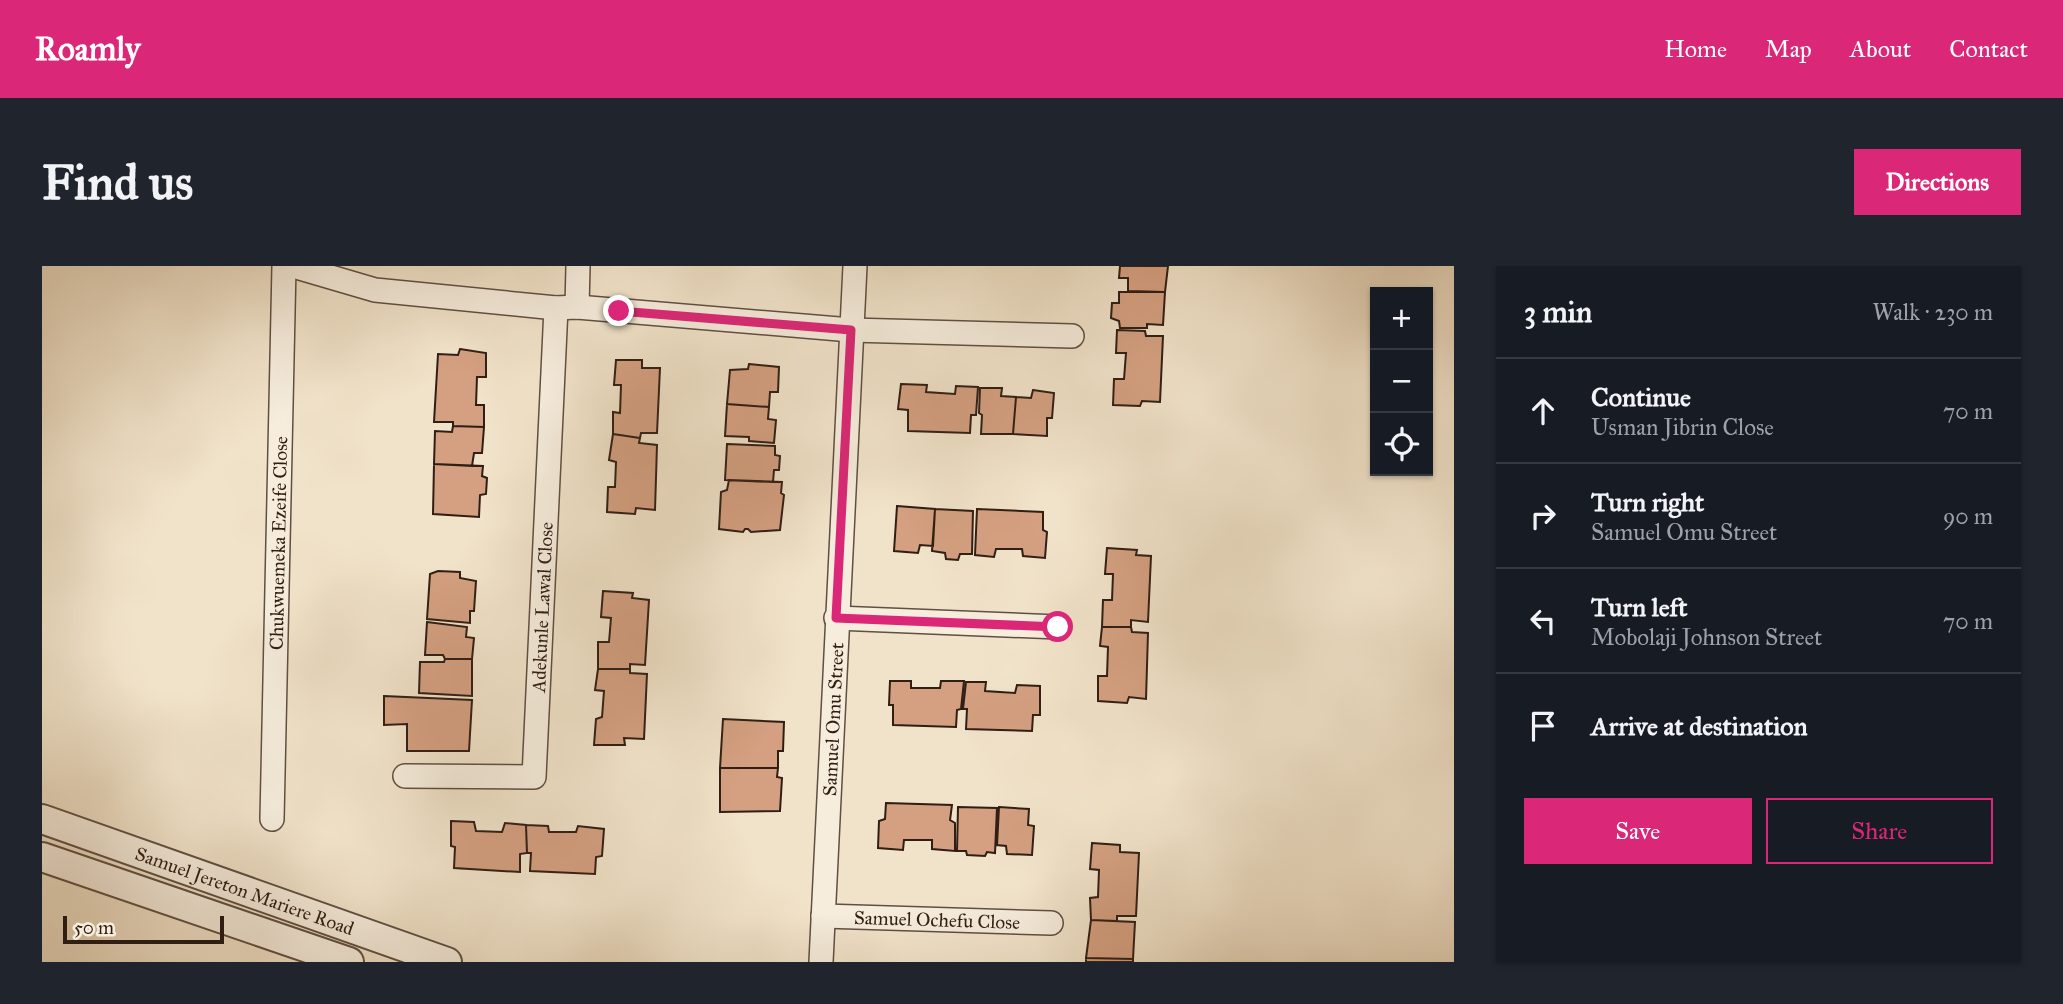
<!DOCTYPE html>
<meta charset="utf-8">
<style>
:root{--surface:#171b24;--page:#20242c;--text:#f1f3f6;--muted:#9ea1a6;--line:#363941;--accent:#db2777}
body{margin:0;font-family:"IM FELL Great Primer",serif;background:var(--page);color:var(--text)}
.controls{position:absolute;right:21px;top:21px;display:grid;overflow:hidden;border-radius:0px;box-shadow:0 2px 5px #0004}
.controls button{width:63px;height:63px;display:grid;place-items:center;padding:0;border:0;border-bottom:2px solid var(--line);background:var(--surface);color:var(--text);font:35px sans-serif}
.scale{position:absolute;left:21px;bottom:18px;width:161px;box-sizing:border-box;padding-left:7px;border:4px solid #301e15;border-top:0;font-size:19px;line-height:24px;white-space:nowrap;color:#301e15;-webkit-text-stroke:5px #f6eddd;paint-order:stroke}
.stop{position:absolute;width:21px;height:21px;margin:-16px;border:5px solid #db2777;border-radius:50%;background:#fff}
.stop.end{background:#db2777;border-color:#fff;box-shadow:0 2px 7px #0008}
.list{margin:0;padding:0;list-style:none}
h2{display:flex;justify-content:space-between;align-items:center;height:91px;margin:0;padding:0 28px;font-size:30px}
h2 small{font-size:23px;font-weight:400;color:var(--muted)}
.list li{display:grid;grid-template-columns:46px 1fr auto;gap:21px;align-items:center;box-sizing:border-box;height:105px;padding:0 28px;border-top:2px solid var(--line)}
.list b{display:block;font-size:26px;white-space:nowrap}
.list p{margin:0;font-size:23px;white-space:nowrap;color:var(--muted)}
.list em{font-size:23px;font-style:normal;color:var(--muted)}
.actions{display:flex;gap:14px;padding:21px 28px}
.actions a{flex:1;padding:16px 0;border:2px solid var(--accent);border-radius:0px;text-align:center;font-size:24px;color:var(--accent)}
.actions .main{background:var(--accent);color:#fff}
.icon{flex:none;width:38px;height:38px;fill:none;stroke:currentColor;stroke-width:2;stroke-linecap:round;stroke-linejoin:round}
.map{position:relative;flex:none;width:1412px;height:696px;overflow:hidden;border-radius:0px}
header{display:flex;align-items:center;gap:42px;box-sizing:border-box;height:98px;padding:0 35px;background:var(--accent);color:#fff}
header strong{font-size:33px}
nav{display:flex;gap:38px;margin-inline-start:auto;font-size:24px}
.intro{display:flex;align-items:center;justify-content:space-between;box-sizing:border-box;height:168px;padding:0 42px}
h1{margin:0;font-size:49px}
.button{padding:18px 32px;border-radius:0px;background:var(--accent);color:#fff;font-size:24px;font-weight:700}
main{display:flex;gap:42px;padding:0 42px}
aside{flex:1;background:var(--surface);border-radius:0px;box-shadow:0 2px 5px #0004}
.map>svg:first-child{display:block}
.building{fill:#d4a081;stroke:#301e15;stroke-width:2}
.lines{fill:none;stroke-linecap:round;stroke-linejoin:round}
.minor-casing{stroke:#604f42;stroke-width:26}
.tertiary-casing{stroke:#604f42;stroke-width:32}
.minor{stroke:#f6eddd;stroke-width:23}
.tertiary{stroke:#f6eddd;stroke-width:28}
.route{stroke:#db2777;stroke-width:9}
.labels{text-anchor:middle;stroke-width:7;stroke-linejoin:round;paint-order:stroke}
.street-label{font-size:19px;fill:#301e15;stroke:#f6eddd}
</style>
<header>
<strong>Roamly</strong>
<nav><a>Home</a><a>Map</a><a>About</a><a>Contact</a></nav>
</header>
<div class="intro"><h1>Find us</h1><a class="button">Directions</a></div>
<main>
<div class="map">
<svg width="1412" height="696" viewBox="0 0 1412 696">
<rect width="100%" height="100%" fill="#f1e3ca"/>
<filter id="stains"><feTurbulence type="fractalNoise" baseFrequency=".00286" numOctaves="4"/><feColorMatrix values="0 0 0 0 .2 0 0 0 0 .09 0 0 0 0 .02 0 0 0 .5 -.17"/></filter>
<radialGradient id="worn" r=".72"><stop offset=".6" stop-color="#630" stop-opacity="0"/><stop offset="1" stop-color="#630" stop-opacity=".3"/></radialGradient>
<path class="building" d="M1078,0H1126L1123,26L1086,25V12H1077Z
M1077,26H1123L1121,59L1105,58V62H1078L1077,55L1069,52L1070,37H1077Z
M1075,64L1103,65L1104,70H1121L1118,136L1100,135L1098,140L1071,139L1072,113H1082L1084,87H1074Z
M418,83L444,87V111H435L434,139H442V161L411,160V156H392L396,88L416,89Z
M574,94H600V102H618L615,167H599L598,172L571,168V146L578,147L579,119H572Z
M707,98L737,101L736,126H728L727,141L685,138L688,104L706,103Z
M859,118L885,119L884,126L913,128L914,120L936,121L934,149H929L928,167L866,165V144L856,143Z
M938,122H960L959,130L974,131L971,168H939L940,149L937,147Z
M991,124L1012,127L1010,152H1005V170L971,168L974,131L989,132Z
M685,138L727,141L726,153L734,154L732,177L707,175V171L683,170Z
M411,160L442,161L440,187H432L430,200L392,198L393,165L410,166Z
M571,168L598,172L597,177L615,179L613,244L594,242L593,248L565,246L566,221H573L574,196L567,194Z
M685,178L733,180V189L738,190L737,204H732L731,216L683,214Z
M392,198L441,200L440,210L445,212L444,228L438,229L437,251L391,248Z
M687,214L740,216L739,227L742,229L738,264L709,266L706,263H703L701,266L677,263L679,226L685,224Z
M855,240L893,243L891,280L878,279L876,287L852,285Z
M893,243L931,245L930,288H918L916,294L904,293L903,287L890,285Z
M935,243L1001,246V264L1005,266L1003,292L981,290L980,283H954L952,291L933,289Z
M1065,282L1095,284L1094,289L1109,290L1106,356L1089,354V361H1060L1061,334H1070L1071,308H1063Z
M396,305L418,306V312L434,315L432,345H428V357L385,353L388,308Z
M561,325L591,327L590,332L607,334L603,399L588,398V403H556V376H567L569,352L559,351Z
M385,356L425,361L424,371L432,372L430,393H403L401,389H383Z
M1060,361H1089L1090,366L1106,367L1104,433L1087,431L1085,437L1056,435V410H1065L1066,381L1058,380Z
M403,393H430V430L377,427L378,396H402Z
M556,403H588V407L605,408L602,473L582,472L583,479H552L554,453L560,451L562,425L553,424Z
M848,415H869V422H898L899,415H922L919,443L915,444L914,461L851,459V439H847Z
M924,416H944L943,425L973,427L975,419L998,420V449H991L990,465L924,463L925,443H921Z
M342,430L430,434L427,485H365V458L342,459Z
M681,453L742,456L741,485H736V502H678Z
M678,502H736L735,511L740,512L738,545L678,546Z
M844,537L910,539L908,554L913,557V585L890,583V574H862L861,584L836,582L837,555L843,553Z
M916,541L955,542L953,587L945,586L943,590L925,589L924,585H915Z
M957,541L987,543L986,559L992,560L990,589L965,588L964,580L955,579Z
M409,555L432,556L434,565L460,566L463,557L484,559L485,587L478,588V606L412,602L413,581L409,580Z
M484,559L506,560L507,566H534L536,560L562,563L560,590L554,591L553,608L488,605L489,587H485Z
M1050,577L1078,579V586L1097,587L1094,650H1075V655L1049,654L1048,632L1056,631L1057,604L1048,603Z
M1049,654L1093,656L1091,693L1044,692Z
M1044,692L1091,693V696H1044Z"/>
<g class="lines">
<defs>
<g id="minor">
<path d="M251,0L333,24L514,42L535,41L809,64L1030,70"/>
<path d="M535,41L536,0"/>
<path d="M794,352L1016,361"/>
<path id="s1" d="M363,510L492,511L514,42"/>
<path id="s2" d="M230,553L242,0"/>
<path id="s3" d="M781,650L1009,657"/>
<path id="s4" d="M779,696L813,0"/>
</g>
<g id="tertiary">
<path id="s5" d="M0,553L405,696"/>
<path d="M0,591L307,696"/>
</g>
</defs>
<use href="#minor" class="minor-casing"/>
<use href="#tertiary" class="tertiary-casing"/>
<use href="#minor" class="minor"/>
<use href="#tertiary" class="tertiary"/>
</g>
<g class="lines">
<path class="route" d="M577,45L809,64L794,352L1016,361"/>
</g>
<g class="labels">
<g class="street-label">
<text dy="7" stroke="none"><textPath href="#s2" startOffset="276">Chukwuemeka Ezeife Close</textPath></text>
<text dy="7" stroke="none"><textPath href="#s1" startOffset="299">Adekunle Lawal Close</textPath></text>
<text dy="7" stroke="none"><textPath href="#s4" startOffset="243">Samuel Omu Street</textPath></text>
<text dy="7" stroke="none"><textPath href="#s5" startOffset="215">Samuel Jereton Mariere Road</textPath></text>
<text dy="7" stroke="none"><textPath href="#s3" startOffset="114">Samuel Ochefu Close</textPath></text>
</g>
</g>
<rect width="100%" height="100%" filter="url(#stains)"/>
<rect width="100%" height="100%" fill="url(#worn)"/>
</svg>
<div class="controls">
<button>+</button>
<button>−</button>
<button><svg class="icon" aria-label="locate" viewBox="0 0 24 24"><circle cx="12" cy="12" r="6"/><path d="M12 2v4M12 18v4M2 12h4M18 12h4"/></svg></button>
</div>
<div class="scale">50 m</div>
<div class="stop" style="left:1016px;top:361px"></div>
<div class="stop end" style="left:577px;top:45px"></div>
</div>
<aside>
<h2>3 min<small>Walk · 230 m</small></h2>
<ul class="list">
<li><svg class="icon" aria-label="ahead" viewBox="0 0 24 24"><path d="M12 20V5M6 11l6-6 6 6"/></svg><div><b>Continue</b><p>Usman Jibrin Close</p></div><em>70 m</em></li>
<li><svg class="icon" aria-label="right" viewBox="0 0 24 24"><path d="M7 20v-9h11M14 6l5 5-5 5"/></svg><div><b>Turn right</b><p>Samuel Omu Street</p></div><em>90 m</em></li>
<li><svg class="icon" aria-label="left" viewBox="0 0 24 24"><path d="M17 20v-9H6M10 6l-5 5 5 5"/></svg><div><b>Turn left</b><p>Mobolaji Johnson Street</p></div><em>70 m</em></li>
<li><svg class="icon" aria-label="arrive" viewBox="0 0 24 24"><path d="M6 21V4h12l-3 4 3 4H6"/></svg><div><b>Arrive at destination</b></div></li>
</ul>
<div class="actions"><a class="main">Save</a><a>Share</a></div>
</aside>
</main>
